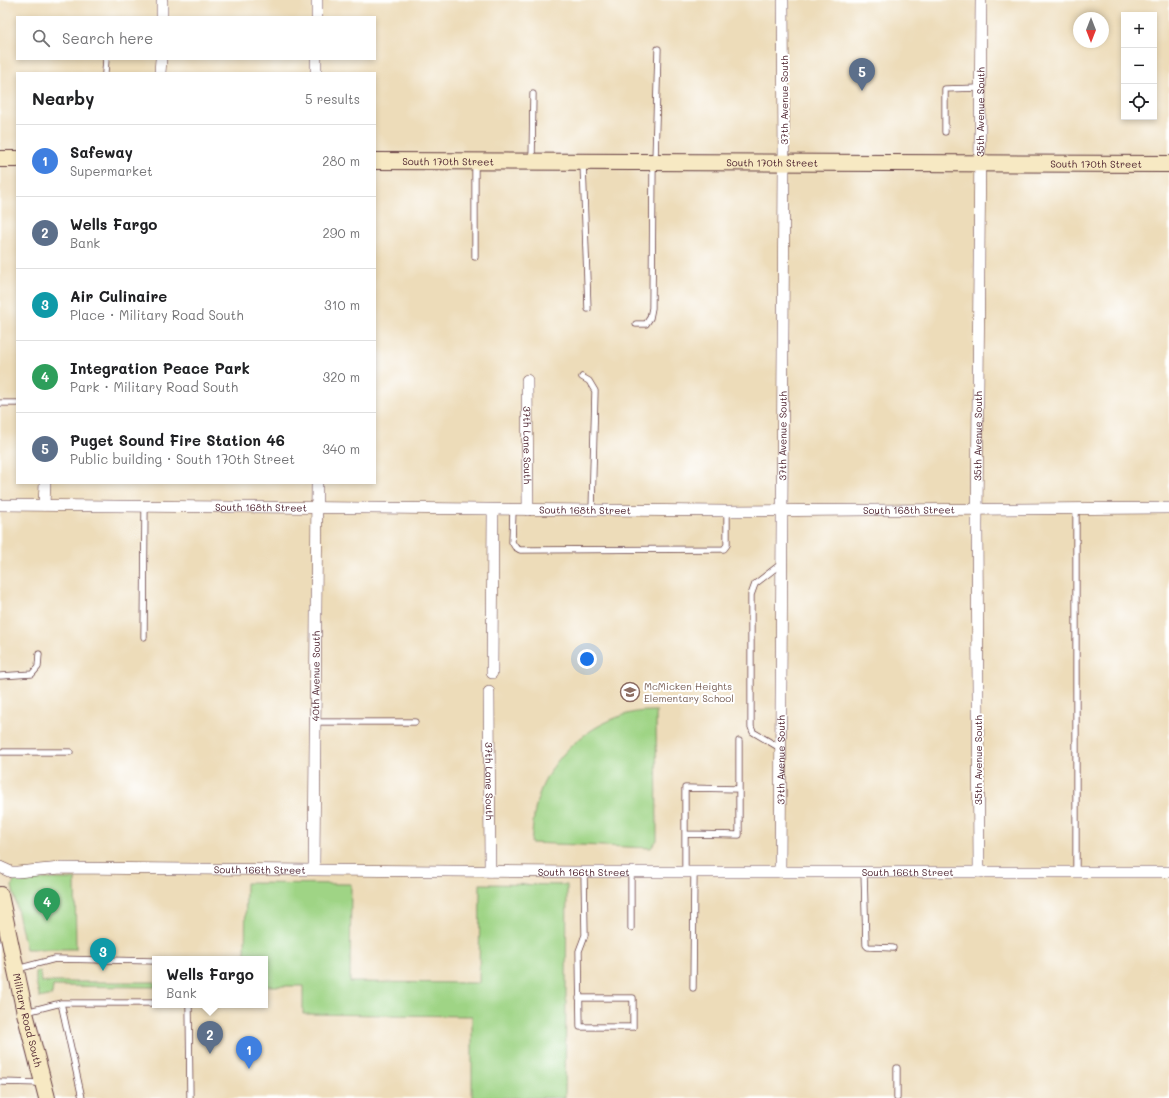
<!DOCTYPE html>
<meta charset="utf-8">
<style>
:root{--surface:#fff;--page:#f2f2f2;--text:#202124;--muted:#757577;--line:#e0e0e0;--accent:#0f766e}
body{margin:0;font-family:Mali,sans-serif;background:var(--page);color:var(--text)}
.controls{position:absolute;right:12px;top:12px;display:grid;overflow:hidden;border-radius:0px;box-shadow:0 2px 6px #0003}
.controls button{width:36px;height:36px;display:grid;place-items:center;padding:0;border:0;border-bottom:1px solid var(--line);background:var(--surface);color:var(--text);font:20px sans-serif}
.compass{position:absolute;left:1073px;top:12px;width:36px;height:36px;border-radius:50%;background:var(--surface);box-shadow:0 2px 6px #0003;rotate:180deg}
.you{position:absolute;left:587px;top:659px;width:14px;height:14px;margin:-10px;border:3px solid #fff;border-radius:50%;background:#1a73e8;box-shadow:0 0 0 6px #1a73e833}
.badge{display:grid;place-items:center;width:26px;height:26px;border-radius:50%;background:var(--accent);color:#fff;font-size:13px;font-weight:700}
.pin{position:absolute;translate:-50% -33px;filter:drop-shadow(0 1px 2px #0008)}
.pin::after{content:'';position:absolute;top:21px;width:14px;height:12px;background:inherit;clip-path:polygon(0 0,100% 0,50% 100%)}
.popup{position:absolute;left:152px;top:956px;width:116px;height:52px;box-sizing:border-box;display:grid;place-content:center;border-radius:0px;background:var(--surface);filter:drop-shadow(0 1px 3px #0005);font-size:13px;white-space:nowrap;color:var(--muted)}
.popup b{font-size:15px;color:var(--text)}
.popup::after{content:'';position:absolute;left:50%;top:100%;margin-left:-8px;border:8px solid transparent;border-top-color:var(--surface)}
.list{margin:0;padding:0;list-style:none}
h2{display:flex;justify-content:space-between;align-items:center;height:52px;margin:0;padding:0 16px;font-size:17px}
h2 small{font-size:13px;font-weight:400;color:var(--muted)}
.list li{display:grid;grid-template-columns:26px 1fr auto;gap:12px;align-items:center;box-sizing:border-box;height:72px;padding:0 16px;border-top:1px solid var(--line)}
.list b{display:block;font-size:15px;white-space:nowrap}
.list p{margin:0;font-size:13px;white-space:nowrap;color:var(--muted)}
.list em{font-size:13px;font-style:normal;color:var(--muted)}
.icon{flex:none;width:22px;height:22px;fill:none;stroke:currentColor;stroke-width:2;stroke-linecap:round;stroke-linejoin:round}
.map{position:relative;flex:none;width:1169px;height:1098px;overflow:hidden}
.search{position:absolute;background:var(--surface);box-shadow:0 2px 6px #0003;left:16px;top:16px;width:360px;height:44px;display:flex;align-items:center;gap:10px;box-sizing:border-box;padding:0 14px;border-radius:0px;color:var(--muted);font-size:15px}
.panel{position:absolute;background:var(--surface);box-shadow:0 2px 6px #0003;left:16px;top:72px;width:360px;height:412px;border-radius:0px}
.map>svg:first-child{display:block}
.green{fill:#9fd485;stroke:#747a58}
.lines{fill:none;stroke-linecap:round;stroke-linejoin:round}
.lane-casing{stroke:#623b40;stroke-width:7}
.street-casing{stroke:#623b40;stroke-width:12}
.secondary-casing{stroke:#623b40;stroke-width:18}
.lane{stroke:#fff;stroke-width:5.5}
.street{stroke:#fff;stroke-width:11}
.secondary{stroke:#f7e9c3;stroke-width:16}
.labels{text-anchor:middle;stroke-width:4;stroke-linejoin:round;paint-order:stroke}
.street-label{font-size:10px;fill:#4a1f2b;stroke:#fff}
.education-label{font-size:10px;fill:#785e54;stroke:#fff;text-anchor:start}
</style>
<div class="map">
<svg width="1169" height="1098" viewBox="0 0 1169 1098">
<rect width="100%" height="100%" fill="#fff"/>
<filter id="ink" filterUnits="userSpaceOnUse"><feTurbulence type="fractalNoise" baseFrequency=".025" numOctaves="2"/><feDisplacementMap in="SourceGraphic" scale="8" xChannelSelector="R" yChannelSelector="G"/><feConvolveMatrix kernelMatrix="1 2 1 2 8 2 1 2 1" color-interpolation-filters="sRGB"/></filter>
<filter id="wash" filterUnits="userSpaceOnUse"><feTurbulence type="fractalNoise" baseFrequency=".012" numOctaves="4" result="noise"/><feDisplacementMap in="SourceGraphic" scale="16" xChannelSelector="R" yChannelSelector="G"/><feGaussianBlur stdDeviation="0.9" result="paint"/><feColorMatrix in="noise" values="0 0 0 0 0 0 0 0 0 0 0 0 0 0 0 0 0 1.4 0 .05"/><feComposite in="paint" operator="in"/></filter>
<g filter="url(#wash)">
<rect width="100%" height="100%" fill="#eddcb9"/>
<path class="green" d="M656,711L657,840L651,848L531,843C533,825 534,806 541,789C557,751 592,723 631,713C639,711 648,711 656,711Z
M20,879H75L76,949H26L12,886L14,881Z
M246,883L351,884L350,982L479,983L480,884L567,885L565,1098H472V1016L303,1014V986H265V959H245Z
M38,971L40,972L41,982H155V987L53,986L52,995L40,998L36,983V973Z"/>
</g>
<g filter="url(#ink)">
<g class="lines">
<defs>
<path id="lane" d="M105,73L106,59
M945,132V89L980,88
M532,160L533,94
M655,160L658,49
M583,163L588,309
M475,257V162
M636,324H646L650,318L652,308L653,163
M582,377L589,381L595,391L592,510
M0,403H17
M1076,508V872
M513,510L512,542L515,547L520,550L724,549L727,545V511
M144,637L145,506
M0,676L32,674L38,667L39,654
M316,722H415
M780,748L753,732L751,727V595L755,584L782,563
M0,752H70
M685,834L739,835V741
M631,872V928
M685,872V788L739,789
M864,872L866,945L868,947L893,948
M17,969L55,959L155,961
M693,988L694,872
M579,998H633V1027H580L579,951L585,935L584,872
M61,1003L82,1098
M189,1005L190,1098
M26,1012L61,1003H155
M0,1082L41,1083
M897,1098V1068"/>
<g id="street">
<path d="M162,17V1"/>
<path d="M317,17V0"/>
<path d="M160,73L161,59"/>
<path d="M316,73V59"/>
<path id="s1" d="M527,380L528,510"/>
<path id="s2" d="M0,505L727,511L1169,508"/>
<path d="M44,505L45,483"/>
<path d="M492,673L493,510"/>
<path id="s3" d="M489,692L490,871"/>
<path id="s4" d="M0,867L11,872H17L61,868L584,872H1169"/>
<path id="s5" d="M314,869L317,483"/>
<path id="s6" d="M780,872L784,164L783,0"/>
<path id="s7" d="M979,872L977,525L981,0"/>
</g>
<g id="secondary">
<path d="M0,159H17"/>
<path id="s8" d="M375,161L1169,164"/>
<path id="s9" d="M0,895L25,1013L47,1098"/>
</g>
</defs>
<use href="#lane" class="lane-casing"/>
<use href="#street" class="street-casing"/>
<use href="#secondary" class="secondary-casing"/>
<use href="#lane" class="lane"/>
<use href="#street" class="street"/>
<use href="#secondary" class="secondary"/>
</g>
</g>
<defs>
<symbol id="school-ring" viewBox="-11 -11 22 22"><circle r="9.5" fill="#fff" stroke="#8d6e63" stroke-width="1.5"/><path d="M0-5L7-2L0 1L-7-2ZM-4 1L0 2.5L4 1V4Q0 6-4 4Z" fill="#8d6e63"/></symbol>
</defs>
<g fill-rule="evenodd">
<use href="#school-ring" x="619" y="681" width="22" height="22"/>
</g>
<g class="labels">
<g class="street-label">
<text transform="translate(784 100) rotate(-90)" y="4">37th Avenue South</text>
<text dy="4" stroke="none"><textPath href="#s7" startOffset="760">35th Avenue South</textPath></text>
<text dy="4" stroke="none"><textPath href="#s8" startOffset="73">South 170th Street</textPath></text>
<text dy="4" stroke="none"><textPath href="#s8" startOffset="397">South 170th Street</textPath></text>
<text dy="4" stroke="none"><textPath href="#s8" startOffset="721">South 170th Street</textPath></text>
<text dy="4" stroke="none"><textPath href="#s6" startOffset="436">37th Avenue South</textPath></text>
<text dy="4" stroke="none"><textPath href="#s7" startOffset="436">35th Avenue South</textPath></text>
<text dy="4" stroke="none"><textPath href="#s1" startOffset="65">37th Lane South</textPath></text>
<text dy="4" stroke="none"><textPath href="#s2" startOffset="261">South 168th Street</textPath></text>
<text dy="4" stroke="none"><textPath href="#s2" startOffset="909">South 168th Street</textPath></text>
<text dy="4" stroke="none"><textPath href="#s2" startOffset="585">South 168th Street</textPath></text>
<text dy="4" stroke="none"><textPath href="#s5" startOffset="193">40th Avenue South</textPath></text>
<text dy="4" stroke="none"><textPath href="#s6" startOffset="112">37th Avenue South</textPath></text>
<text transform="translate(978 760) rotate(-90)" y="4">35th Avenue South</text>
<text dy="4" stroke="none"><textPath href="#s3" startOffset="89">37th Lane South</textPath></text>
<text dy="4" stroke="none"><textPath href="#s4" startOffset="261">South 166th Street</textPath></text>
<text dy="4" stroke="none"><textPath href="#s4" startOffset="585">South 166th Street</textPath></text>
<text dy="4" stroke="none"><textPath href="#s4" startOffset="909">South 166th Street</textPath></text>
<text dy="4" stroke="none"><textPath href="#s9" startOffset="128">Military Road South</textPath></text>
</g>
<g class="education-label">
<text x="644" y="690">McMicken Heights<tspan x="644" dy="12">Elementary School</tspan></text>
</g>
</g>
</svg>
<div class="controls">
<button>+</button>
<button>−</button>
<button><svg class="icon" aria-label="locate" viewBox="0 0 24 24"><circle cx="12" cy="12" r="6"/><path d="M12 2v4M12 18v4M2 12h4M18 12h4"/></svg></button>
</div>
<svg class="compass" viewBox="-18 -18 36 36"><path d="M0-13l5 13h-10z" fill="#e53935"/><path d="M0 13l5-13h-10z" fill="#757577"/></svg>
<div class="you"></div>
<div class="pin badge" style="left:249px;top:1069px;background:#3f7fe0">1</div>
<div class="pin badge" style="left:210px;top:1054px;background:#5c6f8a">2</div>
<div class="popup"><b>Wells Fargo</b>Bank</div>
<div class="pin badge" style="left:103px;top:971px;background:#0f9aa8">3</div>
<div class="pin badge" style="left:47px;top:921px;background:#2e9e5b">4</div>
<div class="pin badge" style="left:862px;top:91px;background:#5c6f8a">5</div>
<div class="search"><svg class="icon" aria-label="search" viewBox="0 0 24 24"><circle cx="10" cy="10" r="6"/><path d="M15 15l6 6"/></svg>Search here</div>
<section class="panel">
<h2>Nearby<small>5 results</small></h2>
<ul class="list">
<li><span class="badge" style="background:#3f7fe0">1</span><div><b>Safeway</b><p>Supermarket</p></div><em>280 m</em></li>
<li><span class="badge" style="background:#5c6f8a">2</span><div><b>Wells Fargo</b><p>Bank</p></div><em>290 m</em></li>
<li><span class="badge" style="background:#0f9aa8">3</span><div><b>Air Culinaire</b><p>Place · Military Road South</p></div><em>310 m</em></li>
<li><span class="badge" style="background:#2e9e5b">4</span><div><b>Integration Peace Park</b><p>Park · Military Road South</p></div><em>320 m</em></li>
<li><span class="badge" style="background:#5c6f8a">5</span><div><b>Puget Sound Fire Station 46</b><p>Public building · South 170th Street</p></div><em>340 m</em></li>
</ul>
</section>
</div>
